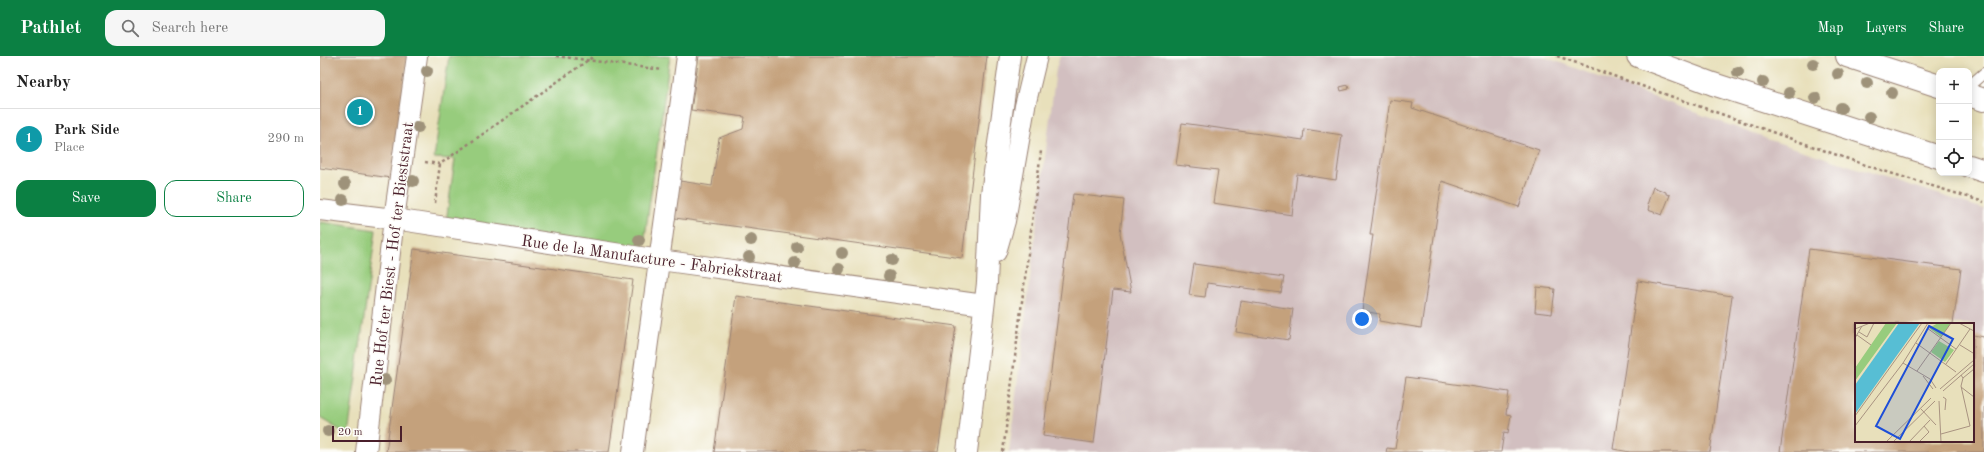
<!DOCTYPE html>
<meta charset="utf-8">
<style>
:root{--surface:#fff;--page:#f6f6f6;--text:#222;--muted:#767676;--line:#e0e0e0;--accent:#0b8043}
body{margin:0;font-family:"Old Standard TT",serif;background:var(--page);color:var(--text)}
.controls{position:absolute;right:12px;top:12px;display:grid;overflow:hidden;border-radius:8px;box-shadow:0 2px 10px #0003}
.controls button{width:36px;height:36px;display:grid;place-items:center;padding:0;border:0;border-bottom:1px solid var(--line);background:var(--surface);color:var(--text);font:20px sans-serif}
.scale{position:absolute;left:12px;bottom:10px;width:70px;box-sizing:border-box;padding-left:4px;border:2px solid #4a1f2b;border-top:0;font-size:11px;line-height:14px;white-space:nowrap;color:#4a1f2b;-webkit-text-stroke:3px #fdfcf7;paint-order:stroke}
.you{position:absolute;left:1042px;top:263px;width:14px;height:14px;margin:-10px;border:3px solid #fff;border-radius:50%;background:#1a73e8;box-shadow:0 0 0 6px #1a73e833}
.badge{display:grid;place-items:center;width:26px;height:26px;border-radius:50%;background:var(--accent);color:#fff;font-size:13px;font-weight:700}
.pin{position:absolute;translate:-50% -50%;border:2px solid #fff;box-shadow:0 1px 4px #0006}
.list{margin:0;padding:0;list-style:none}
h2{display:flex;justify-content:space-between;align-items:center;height:52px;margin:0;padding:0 16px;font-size:17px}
h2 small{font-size:13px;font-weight:400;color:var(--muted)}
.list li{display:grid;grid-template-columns:26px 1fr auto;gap:12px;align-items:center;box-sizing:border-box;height:60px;padding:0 16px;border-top:1px solid var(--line)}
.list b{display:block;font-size:15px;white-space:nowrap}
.list p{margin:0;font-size:13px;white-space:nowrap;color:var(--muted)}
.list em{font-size:13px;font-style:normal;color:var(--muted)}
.actions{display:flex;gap:8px;padding:12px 16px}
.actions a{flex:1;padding:9px 0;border:1px solid var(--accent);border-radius:12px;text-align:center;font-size:14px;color:var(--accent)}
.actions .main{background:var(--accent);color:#fff}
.icon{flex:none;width:22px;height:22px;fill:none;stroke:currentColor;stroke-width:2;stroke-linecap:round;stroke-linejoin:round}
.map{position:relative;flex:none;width:1664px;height:396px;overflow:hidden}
header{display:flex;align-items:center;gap:24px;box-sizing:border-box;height:56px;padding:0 20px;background:var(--accent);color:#fff}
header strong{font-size:19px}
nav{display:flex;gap:22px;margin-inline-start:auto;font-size:14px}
.search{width:280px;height:36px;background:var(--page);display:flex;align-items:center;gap:10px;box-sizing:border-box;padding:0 14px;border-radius:12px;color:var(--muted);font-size:15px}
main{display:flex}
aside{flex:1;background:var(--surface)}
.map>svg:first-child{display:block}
.industrial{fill:#d2bfc0;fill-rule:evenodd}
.green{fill:#97cc7d;stroke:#707654}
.building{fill:#c4a17c}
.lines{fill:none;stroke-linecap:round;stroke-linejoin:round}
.lane-casing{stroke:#998073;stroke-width:12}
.street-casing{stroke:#998073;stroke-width:22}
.primary-casing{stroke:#998073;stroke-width:24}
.path{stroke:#998073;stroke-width:2.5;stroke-dasharray:3 3;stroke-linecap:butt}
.lane{stroke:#fff;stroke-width:10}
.street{stroke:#fff;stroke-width:20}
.primary{stroke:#fff;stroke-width:22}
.tree{fill:#9e927a}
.labels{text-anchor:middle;stroke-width:3;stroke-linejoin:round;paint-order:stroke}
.street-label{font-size:16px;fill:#4a1f2b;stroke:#fdfcf7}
.inset-road{fill:none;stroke:#a99381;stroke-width:1}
.view{fill:#1d4ed8;fill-opacity:0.15;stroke:#1d4ed8;stroke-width:2}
.inset-edge{fill:none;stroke:#4a1f2b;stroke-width:2}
</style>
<header>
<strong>Pathlet</strong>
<div class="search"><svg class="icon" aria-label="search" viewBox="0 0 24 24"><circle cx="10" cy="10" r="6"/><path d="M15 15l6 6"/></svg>Search here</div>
<nav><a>Map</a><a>Layers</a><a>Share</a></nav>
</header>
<main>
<aside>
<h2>Nearby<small></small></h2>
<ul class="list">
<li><span class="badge" style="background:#0f9aa8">1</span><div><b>Park Side</b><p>Place</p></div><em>290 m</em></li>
</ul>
<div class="actions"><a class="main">Save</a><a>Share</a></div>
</aside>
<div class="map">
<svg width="1664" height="396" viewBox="0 0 1664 396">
<rect width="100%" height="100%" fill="#fdfcf7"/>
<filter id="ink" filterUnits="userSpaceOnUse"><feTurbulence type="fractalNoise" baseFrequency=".025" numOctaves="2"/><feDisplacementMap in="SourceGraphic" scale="8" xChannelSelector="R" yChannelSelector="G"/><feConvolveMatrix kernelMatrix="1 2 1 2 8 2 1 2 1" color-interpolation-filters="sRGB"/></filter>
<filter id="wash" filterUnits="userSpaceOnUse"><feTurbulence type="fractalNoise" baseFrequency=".012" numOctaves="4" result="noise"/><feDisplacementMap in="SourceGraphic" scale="16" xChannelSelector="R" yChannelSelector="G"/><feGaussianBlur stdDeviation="0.9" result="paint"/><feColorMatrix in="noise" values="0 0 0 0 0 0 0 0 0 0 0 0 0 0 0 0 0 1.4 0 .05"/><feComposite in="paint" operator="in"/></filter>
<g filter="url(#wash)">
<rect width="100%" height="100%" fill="#e8e0bb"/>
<path class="industrial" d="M740,0H1222L1450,84L1664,153V396H689L724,109L736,13ZM1536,268H1653V385H1536Z"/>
<path class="green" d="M129,0H350L323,195L126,166L135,103L114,102Z
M0,166L56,174L28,379L0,362Z"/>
<g id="blocks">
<path class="building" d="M0,0H88L71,122L0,112Z
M379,0H667L642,202L355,162L360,125L392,130L399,82L423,73L425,61L371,54Z
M1028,29L1029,33L1021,35L1020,31Z
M1070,44L1093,47L1092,52L1219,94L1199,151L1122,125L1101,272L1059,265L1060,258L1042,255L1053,179H1050Z
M862,67L983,84L984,73L1022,79L1016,124L977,118L972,159L893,147L898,114L856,109Z
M1333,131L1346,136V138L1350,139L1342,159L1328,154L1329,150L1327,149Z
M753,138L804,144L800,177L811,236L793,234L774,387L723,380Z
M94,193L313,224L289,396H66Z
M1489,193L1641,213L1633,268H1536V385H1653V279L1664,281V396H1460Z
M874,208L964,221L961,237L887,227L885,241L869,239Z
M1318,225L1412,240L1390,396H1310L1293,393Z
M1217,231L1235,233L1232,258L1215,256Z
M416,240L636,270L618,396H394Z
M921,245L973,253L969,284L916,276Z
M1086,321L1189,336L1186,358L1191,359L1188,377L1184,376L1181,396H1066L1067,392L1075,393Z"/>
</g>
</g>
<g filter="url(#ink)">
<use href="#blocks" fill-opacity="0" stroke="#998073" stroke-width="1"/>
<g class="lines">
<defs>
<path id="lane" d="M1649,30L1664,17"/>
<path id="street" d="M0,154L74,163L340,204L664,249
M676,196L685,165L705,50L717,0
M46,396L74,163L97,0
M313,396L367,0
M647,396L667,227L671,138L690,0"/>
<path id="primary" d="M1318,0L1393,28L1619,101
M1527,0L1619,30
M1649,39L1664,44
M1649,110L1664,115"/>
</defs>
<use href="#lane" class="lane-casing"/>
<use href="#street" class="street-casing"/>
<use href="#primary" class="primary-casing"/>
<path class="path" d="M236,0L343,14
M1237,0L1551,111L1664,146
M105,106L120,108
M115,147L120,108L274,0
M683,396L721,95"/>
<use href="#lane" class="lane"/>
<use href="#street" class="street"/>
<use href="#primary" class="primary"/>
</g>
<g class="tree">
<circle cx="1493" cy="8" r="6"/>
<circle cx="107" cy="15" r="6"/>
<circle cx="1418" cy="16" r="6"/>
<circle cx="1518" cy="18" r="6"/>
<circle cx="1443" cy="26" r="6"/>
<circle cx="1547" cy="27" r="6"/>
<circle cx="1469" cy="37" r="6"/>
<circle cx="1572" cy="37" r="6"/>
<circle cx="1495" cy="42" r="6"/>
<circle cx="1521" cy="52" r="6"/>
<circle cx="1549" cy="61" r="6"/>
<circle cx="98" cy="71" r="6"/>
<circle cx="93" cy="125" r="6"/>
<circle cx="25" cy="128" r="6"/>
<circle cx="23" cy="144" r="6"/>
<circle cx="319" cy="184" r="6"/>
<circle cx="431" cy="184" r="6"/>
<circle cx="477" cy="191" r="6"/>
<circle cx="522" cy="197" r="6"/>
<circle cx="429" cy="201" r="6"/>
<circle cx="572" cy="204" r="6"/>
<circle cx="475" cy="207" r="6"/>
<circle cx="519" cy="213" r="6"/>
<circle cx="569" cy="220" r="6"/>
<circle cx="65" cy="324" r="6"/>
<circle cx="8" cy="375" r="6"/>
</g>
</g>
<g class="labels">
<g class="street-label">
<text transform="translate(71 198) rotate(-83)" y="6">Rue Hof ter Biest - Hof ter Bieststraat</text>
<text transform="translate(332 202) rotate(8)" y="6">Rue de la Manufacture - Fabriekstraat</text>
</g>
</g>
<g transform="translate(1535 267)">
<rect width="119" height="119" fill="#e8e0bb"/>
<path d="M31,0H42L0,58V45ZM83,0H96L86,14L74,5ZM84,18L99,27L90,39L76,29Z" fill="#97cc7d"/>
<path d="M44,0H65L0,91V62Z" fill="#57bed4"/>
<path class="inset-road" d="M104,0L119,8M72,5L101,26M0,6L15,0M4,9L12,14L19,0M2,12L16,22M0,15L7,3M61,20L101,49M105,22L118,30M48,40L73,0M48,40L75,56L81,65M91,41L115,6M62,48L96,0M68,53L78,66M108,55L119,46M106,64L119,74M85,66L119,37M88,68L119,41M88,74L91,76L90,87M84,78L86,119M66,86L81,102M0,93L67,0M0,103L48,40M86,111L115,103L106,63L108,55L106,52M31,119L76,75M38,119L80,78M54,119L75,97M64,119L74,109L69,103"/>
<path class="view" d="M74,3L98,16L45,116L21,103Z"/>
<rect width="119" height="119" class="inset-edge"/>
</g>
</svg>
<div class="controls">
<button>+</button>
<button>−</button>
<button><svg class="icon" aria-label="locate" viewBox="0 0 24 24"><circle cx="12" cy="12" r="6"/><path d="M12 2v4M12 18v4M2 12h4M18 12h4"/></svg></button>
</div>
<div class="scale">20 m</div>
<div class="you"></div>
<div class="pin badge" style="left:40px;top:56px;background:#0f9aa8">1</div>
</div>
</main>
